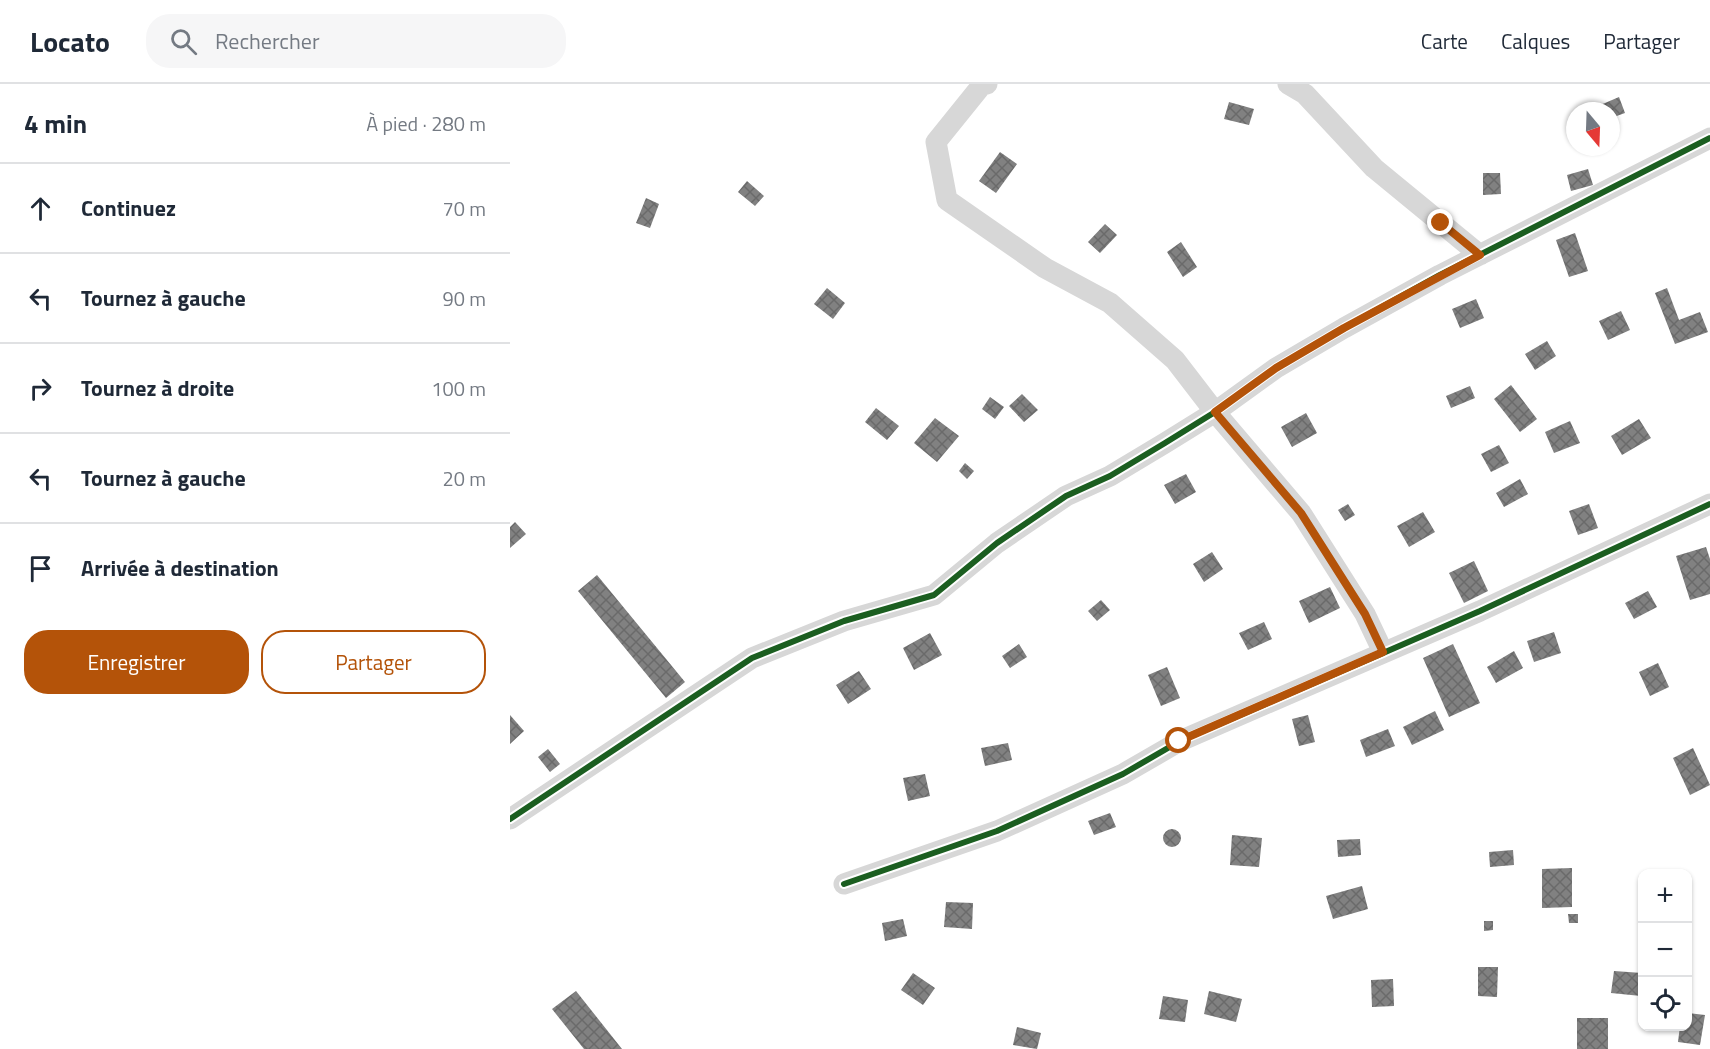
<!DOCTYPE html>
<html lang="fr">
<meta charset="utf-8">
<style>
:root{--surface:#fff;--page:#f6f6f7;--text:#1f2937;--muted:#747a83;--line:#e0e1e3;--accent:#b45309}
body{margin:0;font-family:"Titillium Web",sans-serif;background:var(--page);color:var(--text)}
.controls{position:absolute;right:18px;bottom:18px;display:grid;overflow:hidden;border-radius:12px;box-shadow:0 2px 4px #0004}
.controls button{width:54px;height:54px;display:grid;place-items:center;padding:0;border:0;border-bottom:2px solid var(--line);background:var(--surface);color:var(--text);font:30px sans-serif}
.compass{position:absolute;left:1056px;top:18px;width:54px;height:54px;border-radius:50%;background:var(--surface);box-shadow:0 2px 4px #0004;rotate:161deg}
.stop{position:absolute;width:18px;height:18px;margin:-14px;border:4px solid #b45309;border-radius:50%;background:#fff}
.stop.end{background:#b45309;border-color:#fff;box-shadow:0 2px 6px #0008}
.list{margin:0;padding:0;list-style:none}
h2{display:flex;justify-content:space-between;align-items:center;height:78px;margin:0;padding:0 24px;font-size:26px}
h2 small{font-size:20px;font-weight:400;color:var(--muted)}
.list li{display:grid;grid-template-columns:39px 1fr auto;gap:18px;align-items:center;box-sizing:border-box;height:90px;padding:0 24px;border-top:2px solid var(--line)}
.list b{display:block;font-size:22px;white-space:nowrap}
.list em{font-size:20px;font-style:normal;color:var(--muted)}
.actions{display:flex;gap:12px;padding:18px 24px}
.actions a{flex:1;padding:14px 0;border:2px solid var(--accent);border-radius:24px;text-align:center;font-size:21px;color:var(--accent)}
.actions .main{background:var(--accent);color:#fff}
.icon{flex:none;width:33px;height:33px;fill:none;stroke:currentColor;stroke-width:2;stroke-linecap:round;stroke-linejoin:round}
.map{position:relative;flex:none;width:1200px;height:965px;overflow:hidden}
header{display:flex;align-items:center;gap:36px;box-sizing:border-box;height:84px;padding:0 30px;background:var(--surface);border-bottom:2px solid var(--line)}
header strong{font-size:28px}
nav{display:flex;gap:33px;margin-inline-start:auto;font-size:21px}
.search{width:420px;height:54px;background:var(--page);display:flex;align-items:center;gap:15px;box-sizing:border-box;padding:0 21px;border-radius:24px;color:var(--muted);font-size:22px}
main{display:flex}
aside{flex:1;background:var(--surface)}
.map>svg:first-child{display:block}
.building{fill:url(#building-cross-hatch)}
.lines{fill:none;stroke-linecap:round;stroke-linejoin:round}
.minor{stroke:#d7d7d7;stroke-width:21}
.cycleway-casing{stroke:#fff;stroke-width:10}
.cycleway{stroke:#1b5e20;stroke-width:6}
.route{stroke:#b45309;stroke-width:8}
</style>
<header>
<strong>Locato</strong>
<div class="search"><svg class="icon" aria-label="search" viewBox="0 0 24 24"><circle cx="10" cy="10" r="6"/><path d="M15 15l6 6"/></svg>Rechercher</div>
<nav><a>Carte</a><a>Calques</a><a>Partager</a></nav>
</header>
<main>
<aside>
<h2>4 min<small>À pied · 280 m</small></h2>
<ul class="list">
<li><svg class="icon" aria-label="ahead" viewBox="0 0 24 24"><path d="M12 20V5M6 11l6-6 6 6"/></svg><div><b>Continuez</b></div><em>70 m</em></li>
<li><svg class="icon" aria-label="left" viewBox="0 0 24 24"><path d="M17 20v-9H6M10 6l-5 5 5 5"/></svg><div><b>Tournez à gauche</b></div><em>90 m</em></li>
<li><svg class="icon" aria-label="right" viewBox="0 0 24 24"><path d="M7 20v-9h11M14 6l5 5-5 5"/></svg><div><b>Tournez à droite</b></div><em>100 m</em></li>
<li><svg class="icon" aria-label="left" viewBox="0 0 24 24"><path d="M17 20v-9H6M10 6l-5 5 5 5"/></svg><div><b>Tournez à gauche</b></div><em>20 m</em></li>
<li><svg class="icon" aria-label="arrive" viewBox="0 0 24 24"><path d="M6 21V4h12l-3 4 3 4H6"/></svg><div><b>Arrivée à destination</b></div></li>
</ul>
<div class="actions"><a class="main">Enregistrer</a><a>Partager</a></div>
</aside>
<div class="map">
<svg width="1200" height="965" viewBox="0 0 1200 965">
<defs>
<pattern id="building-cross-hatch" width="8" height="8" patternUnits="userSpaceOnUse" patternTransform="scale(1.5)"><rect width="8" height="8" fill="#818181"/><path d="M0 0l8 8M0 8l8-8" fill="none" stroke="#6a6a6a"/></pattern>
</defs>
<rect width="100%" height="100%" fill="#fff"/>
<path class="building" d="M1109,13L1115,29L1101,34V27H1090L1088,22Z
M719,18L744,25L739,41L714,35Z
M490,68L507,80L486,109L469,97Z
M1078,85L1083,101L1061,107L1057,91Z
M973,89H990L991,110L973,111Z
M237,97L254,112L245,122L228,108Z
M136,114L149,120L140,144L126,139Z
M595,140L607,151L590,169L578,158Z
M1065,149L1078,187L1059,193L1046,156Z
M671,158L687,183L673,193L657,168Z
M317,204L335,219L323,235L304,220Z
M1157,204L1169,236L1190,228L1198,248L1165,260L1145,209Z
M966,215L974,234L950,244L942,225Z
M1111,227L1120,246L1098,256L1089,237Z
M1037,257L1046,272L1025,286L1015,270Z
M1001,301L1027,335L1010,348L984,315Z
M960,302L965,314L941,324L936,312Z
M512,310L528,326L514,338L499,322Z
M480,313L494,323L485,335L472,325Z
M366,324L389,342L377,356L355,338Z
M796,329L807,349L782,363L771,343Z
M425,334L449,352L427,378L404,359Z
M1129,335L1141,354L1112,371L1101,352Z
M1060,337L1070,359L1044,369L1035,348Z
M989,361L999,379L981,388L971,370Z
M455,379L464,387L457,395L449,387Z
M676,390L686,408L665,420L654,401Z
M1010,395L1018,410L994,423L986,409Z
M838,420L845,431L835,437L828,426Z
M1079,420L1088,444L1068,451L1059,427Z
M913,428L925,448L899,463L887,442Z
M5,438L16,450L0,464V443Z
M1196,463L1200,475V510L1180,516L1166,472Z
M702,468L713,485L694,498L683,480Z
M964,477L978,507L954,519L939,489Z
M87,491L175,598L156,614L68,507Z
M820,503L830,524L799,539L789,517Z
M1138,507L1147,523L1124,535L1115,519Z
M591,516L600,526L587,537L578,527Z
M754,538L762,555L738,566L729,549Z
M1044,548L1051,569L1024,578L1017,557Z
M420,549L432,571L404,586L393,564Z
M509,560L517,573L500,584L492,572Z
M943,560L970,619L939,633L913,574Z
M1004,567L1013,584L986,599L977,583Z
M1148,579L1159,603L1140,612L1129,588Z
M657,583L670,614L651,622L638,591Z
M349,587L361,605L338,620L326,601Z
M925,627L934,646L902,661L893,643Z
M0,631L14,647L0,660Z
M798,631L805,658L789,662L782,635Z
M878,645L885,662L856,673L850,656Z
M498,659L502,676L475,682L471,664Z
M1183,664L1200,701L1180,711L1163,674Z
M38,665L50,680L40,688L28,673Z
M415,690L420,712L398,717L393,694Z
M600,729L606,743L584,751L578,737Z
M653 754a9 9 0 1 1 18 0a9 9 0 1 1-18 0Z
M722,751L752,754L749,783L720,781Z
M850,755L851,771L828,773L827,756Z
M1003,766L1004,781L980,783L979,768Z
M1062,784V823L1032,824V785Z
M852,802L858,825L823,835L816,812Z
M436,818L463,819L462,845L434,843Z
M1058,830H1068V839H1059Z
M393,835L397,852L375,857L372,839Z
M974,837H983V846L974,847Z
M968,883H988L987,913L968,912Z
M1104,887L1132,889L1131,912L1101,909Z
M403,889L425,904L413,921L391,906Z
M883,895L884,922L862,923L861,896Z
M66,907L112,965H74L42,925Z
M699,907L732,915L726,938L694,930Z
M653,912L678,916L675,938L649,935Z
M1178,929L1195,931L1190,961L1168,958L1170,942H1178Z
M1067,934H1098V965H1067Z
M507,943L531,949L527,965L503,961Z"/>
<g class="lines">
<path class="minor" d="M477,0L472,1L426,58L437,116L535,184L600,219L665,276L705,328L791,429L855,530L873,568
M778,0L795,10L864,84L970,171
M0,735L242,574L334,537L424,511L487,459L556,412L600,392L655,359L705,328L766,284L834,244L930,191L1200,54
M334,800L487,747L613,690L670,657L970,527L1200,420"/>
<defs>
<path id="cycleway" d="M0,735L242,574L334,537L424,511L487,459L556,412L600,392L655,359L705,328L766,284L834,244L930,191L1200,54
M334,800L487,747L613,690L670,657L970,527L1200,420"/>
</defs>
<use href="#cycleway" class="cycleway-casing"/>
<use href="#cycleway" class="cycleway"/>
</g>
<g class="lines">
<path class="route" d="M669,657L873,568L855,530L791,429L705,328L766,284L834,244L970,171L931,139"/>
</g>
</svg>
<div class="controls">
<button>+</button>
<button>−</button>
<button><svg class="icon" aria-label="locate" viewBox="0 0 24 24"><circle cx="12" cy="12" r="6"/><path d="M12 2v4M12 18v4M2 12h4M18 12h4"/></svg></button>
</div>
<svg class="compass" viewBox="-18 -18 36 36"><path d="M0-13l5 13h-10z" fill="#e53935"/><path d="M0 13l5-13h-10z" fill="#747a83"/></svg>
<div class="stop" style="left:669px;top:657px"></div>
<div class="stop end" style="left:931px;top:139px"></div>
</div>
</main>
